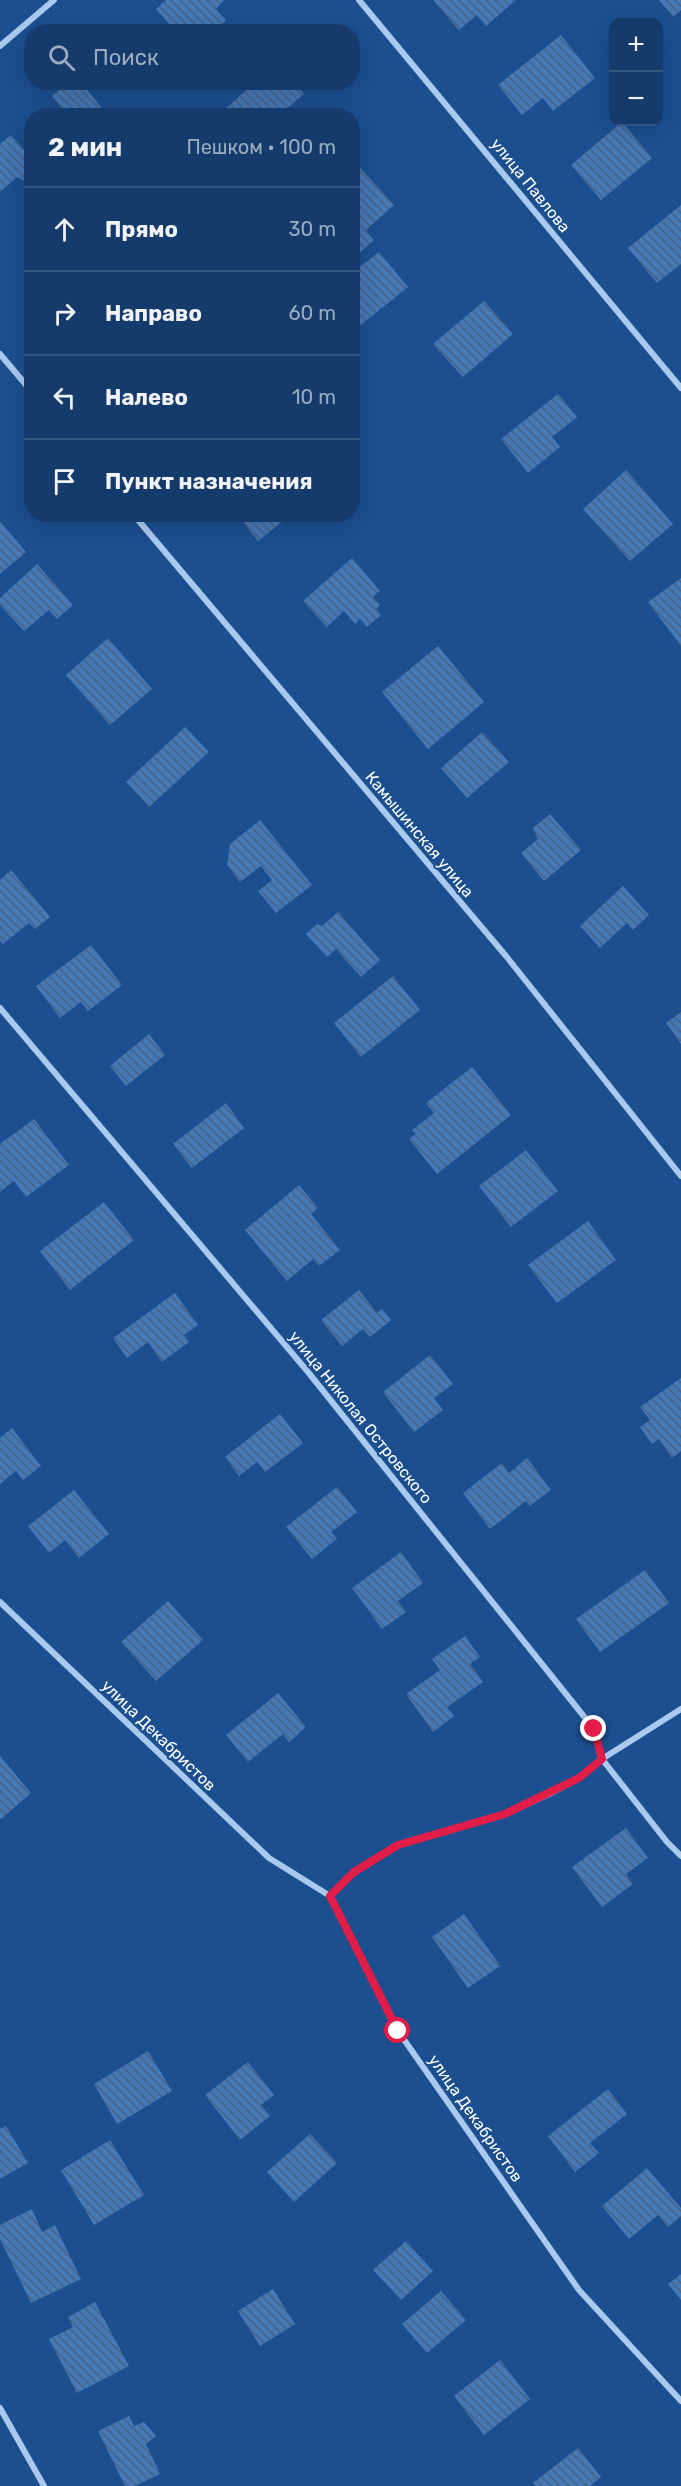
<!DOCTYPE html>
<html lang="ru">
<meta charset="utf-8">
<style>
:root{--surface:#143b6b;--page:#1d4271;--text:#f1f3f6;--muted:#9dadc1;--line:#33557e}
body{margin:0;font-family:Rubik,sans-serif;background:var(--page);color:var(--text)}
.controls{position:absolute;right:18px;top:18px;display:grid;overflow:hidden;border-radius:12px;box-shadow:0 6px 24px #0002}
.controls button{width:54px;height:54px;display:grid;place-items:center;padding:0;border:0;border-bottom:2px solid var(--line);background:var(--surface);color:var(--text);font:30px sans-serif}
.stop{position:absolute;width:18px;height:18px;margin:-14px;border:4px solid #e11d48;border-radius:50%;background:#fff}
.stop.end{background:#e11d48;border-color:#fff;box-shadow:0 2px 6px #0008}
.list{margin:0;padding:0;list-style:none}
h2{display:flex;justify-content:space-between;align-items:center;height:78px;margin:0;padding:0 24px;font-size:26px}
h2 small{font-size:20px;font-weight:400;color:var(--muted)}
.list li{display:grid;grid-template-columns:39px 1fr auto;gap:18px;align-items:center;box-sizing:border-box;height:84px;padding:0 24px;border-top:2px solid var(--line)}
.list b{display:block;font-size:22px;white-space:nowrap}
.list em{font-size:20px;font-style:normal;color:var(--muted)}
.icon{flex:none;width:33px;height:33px;fill:none;stroke:currentColor;stroke-width:2;stroke-linecap:round;stroke-linejoin:round}
.map{position:relative;flex:none;width:681px;height:2486px;overflow:hidden}
.search{position:absolute;background:var(--surface);box-shadow:0 6px 24px #0002;left:24px;top:24px;width:336px;height:66px;display:flex;align-items:center;gap:15px;box-sizing:border-box;padding:0 21px;border-radius:24px;color:var(--muted);font-size:22px}
.panel{position:absolute;background:var(--surface);box-shadow:0 6px 24px #0002;left:24px;top:108px;width:336px;height:414px;border-radius:24px}
.map>svg:first-child{display:block}
.building{fill:url(#building-back-hatch)}
.lines{fill:none;stroke-linecap:round;stroke-linejoin:round}
.street{stroke:#a9c9ee;stroke-width:6}
.route{stroke:#e11d48;stroke-width:8}
.labels{text-anchor:middle;stroke-width:4.5;stroke-linejoin:round;paint-order:stroke}
.street-label{font-size:16px;fill:#fff;stroke:#1b4f8f}
</style>
<div class="map">
<svg width="681" height="2486" viewBox="0 0 681 2486">
<defs>
<pattern id="building-back-hatch" width="6" height="6" patternUnits="userSpaceOnUse" patternTransform="scale(1.5)"><rect width="6" height="6" fill="#4478b7"/><path d="M-1 5l2 2M0 0l6 6M5-1l2 2" fill="none" stroke="#486282"/></pattern>
</defs>
<rect width="100%" height="100%" fill="#1b4f8f"/>
<path class="building" d="M166,0H224L216,9L226,20L214,32H176L156,9Z
M433,0H516L486,26L477,15L459,30Z
M659,0H681V10L673,17Z
M561,35L595,78L553,111L543,98L522,115L498,85Z
M69,82H81L108,116H68L52,96Z
M255,82H294L304,94L283,112L286,116H218Z
M622,122L652,158L601,200L571,165Z
M11,135L32,159V185L17,177L0,192V144Z
M354,161L394,205L366,230L374,240L356,256L352,251Z
M681,205V264L657,283L628,248Z
M379,252L408,287L352,332V273Z
M484,301L513,334L463,377L433,344Z
M558,394L577,417L552,437L560,447L528,473L501,439Z
M626,470L673,524L630,561L583,509Z
M237,514H292L258,541Z
M0,521L26,552L0,574Z
M352,558L380,591L373,597L380,605L376,609L381,615L367,627L360,619L355,624L344,611L327,627L303,601Z
M37,564L73,605L57,619L49,610L24,631L0,605V598Z
M681,578V646L648,602Z
M108,638L152,689L110,725L66,675Z
M438,646L484,702L428,749L382,692Z
M185,727L209,752L149,807L126,782Z
M482,732L509,762L467,798L441,768Z
M550,814L581,850L544,881L521,853L538,839L533,828Z
M260,820L312,885L276,913L258,891L272,880L261,866L240,882L227,865L230,844Z
M11,870L50,917L35,929L29,923L3,944L0,941V880Z
M623,886L649,915L633,930L627,923L600,948L580,926Z
M338,912L380,960L361,977L336,949L327,957L306,934L317,924L322,926Z
M91,945L122,985L88,1011L81,1002L60,1018L36,986Z
M393,976L420,1010L361,1057L334,1023Z
M681,1012V1044L666,1023Z
M149,1034L165,1055L126,1086L110,1066Z
M472,1067L511,1115L437,1174L409,1139L416,1134L412,1130L434,1113L426,1103Z
M226,1103L244,1128L192,1168L173,1144Z
M34,1119L69,1165L26,1197L14,1181L0,1192V1144Z
M526,1150L558,1191L511,1227L479,1186Z
M299,1185L318,1208L311,1214L340,1250L319,1266L313,1259L287,1281L245,1230Z
M104,1202L134,1240L70,1290L40,1251Z
M588,1221L616,1260L557,1303L528,1265Z
M359,1290L377,1313L382,1309L391,1320L370,1337L363,1329L342,1346L321,1320Z
M175,1293L198,1325L184,1335L189,1342L162,1362L148,1342L127,1358L113,1338Z
M430,1355L453,1384L434,1398L443,1410L414,1432L383,1392Z
M681,1378V1451L672,1458L659,1439L652,1444L640,1427L650,1420L640,1407Z
M280,1414L303,1443L265,1472L257,1462L239,1476L225,1457Z
M12,1428L41,1466L23,1480L16,1471L0,1484V1438Z
M527,1458L551,1490L530,1506L526,1501L490,1529L463,1493L502,1463L509,1473Z
M337,1487L357,1512L331,1532L337,1539L312,1559L286,1527Z
M74,1490L109,1534L79,1558L65,1540L49,1553L28,1526Z
M401,1552L423,1583L398,1601L406,1612L382,1629L352,1588Z
M645,1570L669,1603L600,1652L576,1619Z
M168,1601L203,1640L156,1681L121,1642Z
M465,1636L480,1657L470,1664L483,1682L447,1707L454,1716L433,1732L406,1694L440,1670L432,1659Z
M278,1693L306,1727L289,1742L283,1734L248,1762L226,1735Z
M0,1756L31,1793L0,1820Z
M626,1828L648,1858L626,1874L633,1884L602,1907L572,1867Z
M464,1914L500,1966L468,1988L432,1937Z
M148,2051L172,2091L117,2124L94,2084Z
M248,2062L274,2095L261,2105L270,2116L240,2140L205,2095Z
M608,2089L627,2114L590,2143L599,2153L575,2172L548,2136Z
M6,2126L28,2163L0,2179V2129Z
M310,2134L337,2163L294,2202L267,2172Z
M110,2140L144,2195L94,2225L61,2170Z
M647,2168L681,2208V2216L668,2227L658,2215L629,2239L602,2206Z
M32,2209L42,2232L55,2225L81,2279L31,2303L0,2239V2225Z
M406,2241L433,2271L401,2300L373,2270Z
M681,2274V2300L668,2284Z
M273,2289L295,2324L260,2346L238,2311Z
M441,2291L466,2320L427,2353L402,2324Z
M95,2302L129,2366L77,2393L49,2339L73,2327L68,2317Z
M500,2360L530,2399L484,2435L454,2396Z
M129,2416L134,2426L144,2422L156,2436L146,2444L160,2474L135,2486H125L98,2431Z
M578,2448L601,2477L590,2486H536L533,2483Z"/>
<g class="lines">
<path class="street" d="M359,0L681,388
M0,46L54,0
M0,354L32,392
M133,514L506,956L681,1176
M0,1008L308,1372L594,1729L602,1759L667,1842L681,1856
M0,1602L269,1858L330,1896L398,2031L579,2290L681,2401
M330,1896L354,1872L398,1845L505,1814L549,1794L579,1778L602,1759L681,1709
M0,2408L44,2486"/>
</g>
<g class="lines">
<path class="route" d="M398,2031L330,1896L354,1872L398,1845L505,1814L579,1778L602,1759L594,1729"/>
</g>
<g class="labels">
<g class="street-label">
<text transform="translate(531 185) rotate(51)" y="6">улица Павлова</text>
<text transform="translate(420 834) rotate(50)" y="6">Камышинская улица</text>
<text transform="translate(361 1417) rotate(51)" y="6">улица Николая Островского</text>
<text transform="translate(159 1735) rotate(44)" y="6">улица Декабристов</text>
<text transform="translate(476 2118) rotate(55)" y="6">улица Декабристов</text>
</g>
</g>
</svg>
<div class="controls">
<button>+</button>
<button>−</button>
</div>
<div class="stop" style="left:398px;top:2031px"></div>
<div class="stop end" style="left:594px;top:1729px"></div>
<div class="search"><svg class="icon" aria-label="search" viewBox="0 0 24 24"><circle cx="10" cy="10" r="6"/><path d="M15 15l6 6"/></svg>Поиск</div>
<section class="panel">
<h2>2 мин<small>Пешком · 100 m</small></h2>
<ul class="list">
<li><svg class="icon" aria-label="ahead" viewBox="0 0 24 24"><path d="M12 20V5M6 11l6-6 6 6"/></svg><div><b>Прямо</b></div><em>30 m</em></li>
<li><svg class="icon" aria-label="right" viewBox="0 0 24 24"><path d="M7 20v-9h11M14 6l5 5-5 5"/></svg><div><b>Направо</b></div><em>60 m</em></li>
<li><svg class="icon" aria-label="left" viewBox="0 0 24 24"><path d="M17 20v-9H6M10 6l-5 5 5 5"/></svg><div><b>Налево</b></div><em>10 m</em></li>
<li><svg class="icon" aria-label="arrive" viewBox="0 0 24 24"><path d="M6 21V4h12l-3 4 3 4H6"/></svg><div><b>Пункт назначения</b></div></li>
</ul>
</section>
</div>
